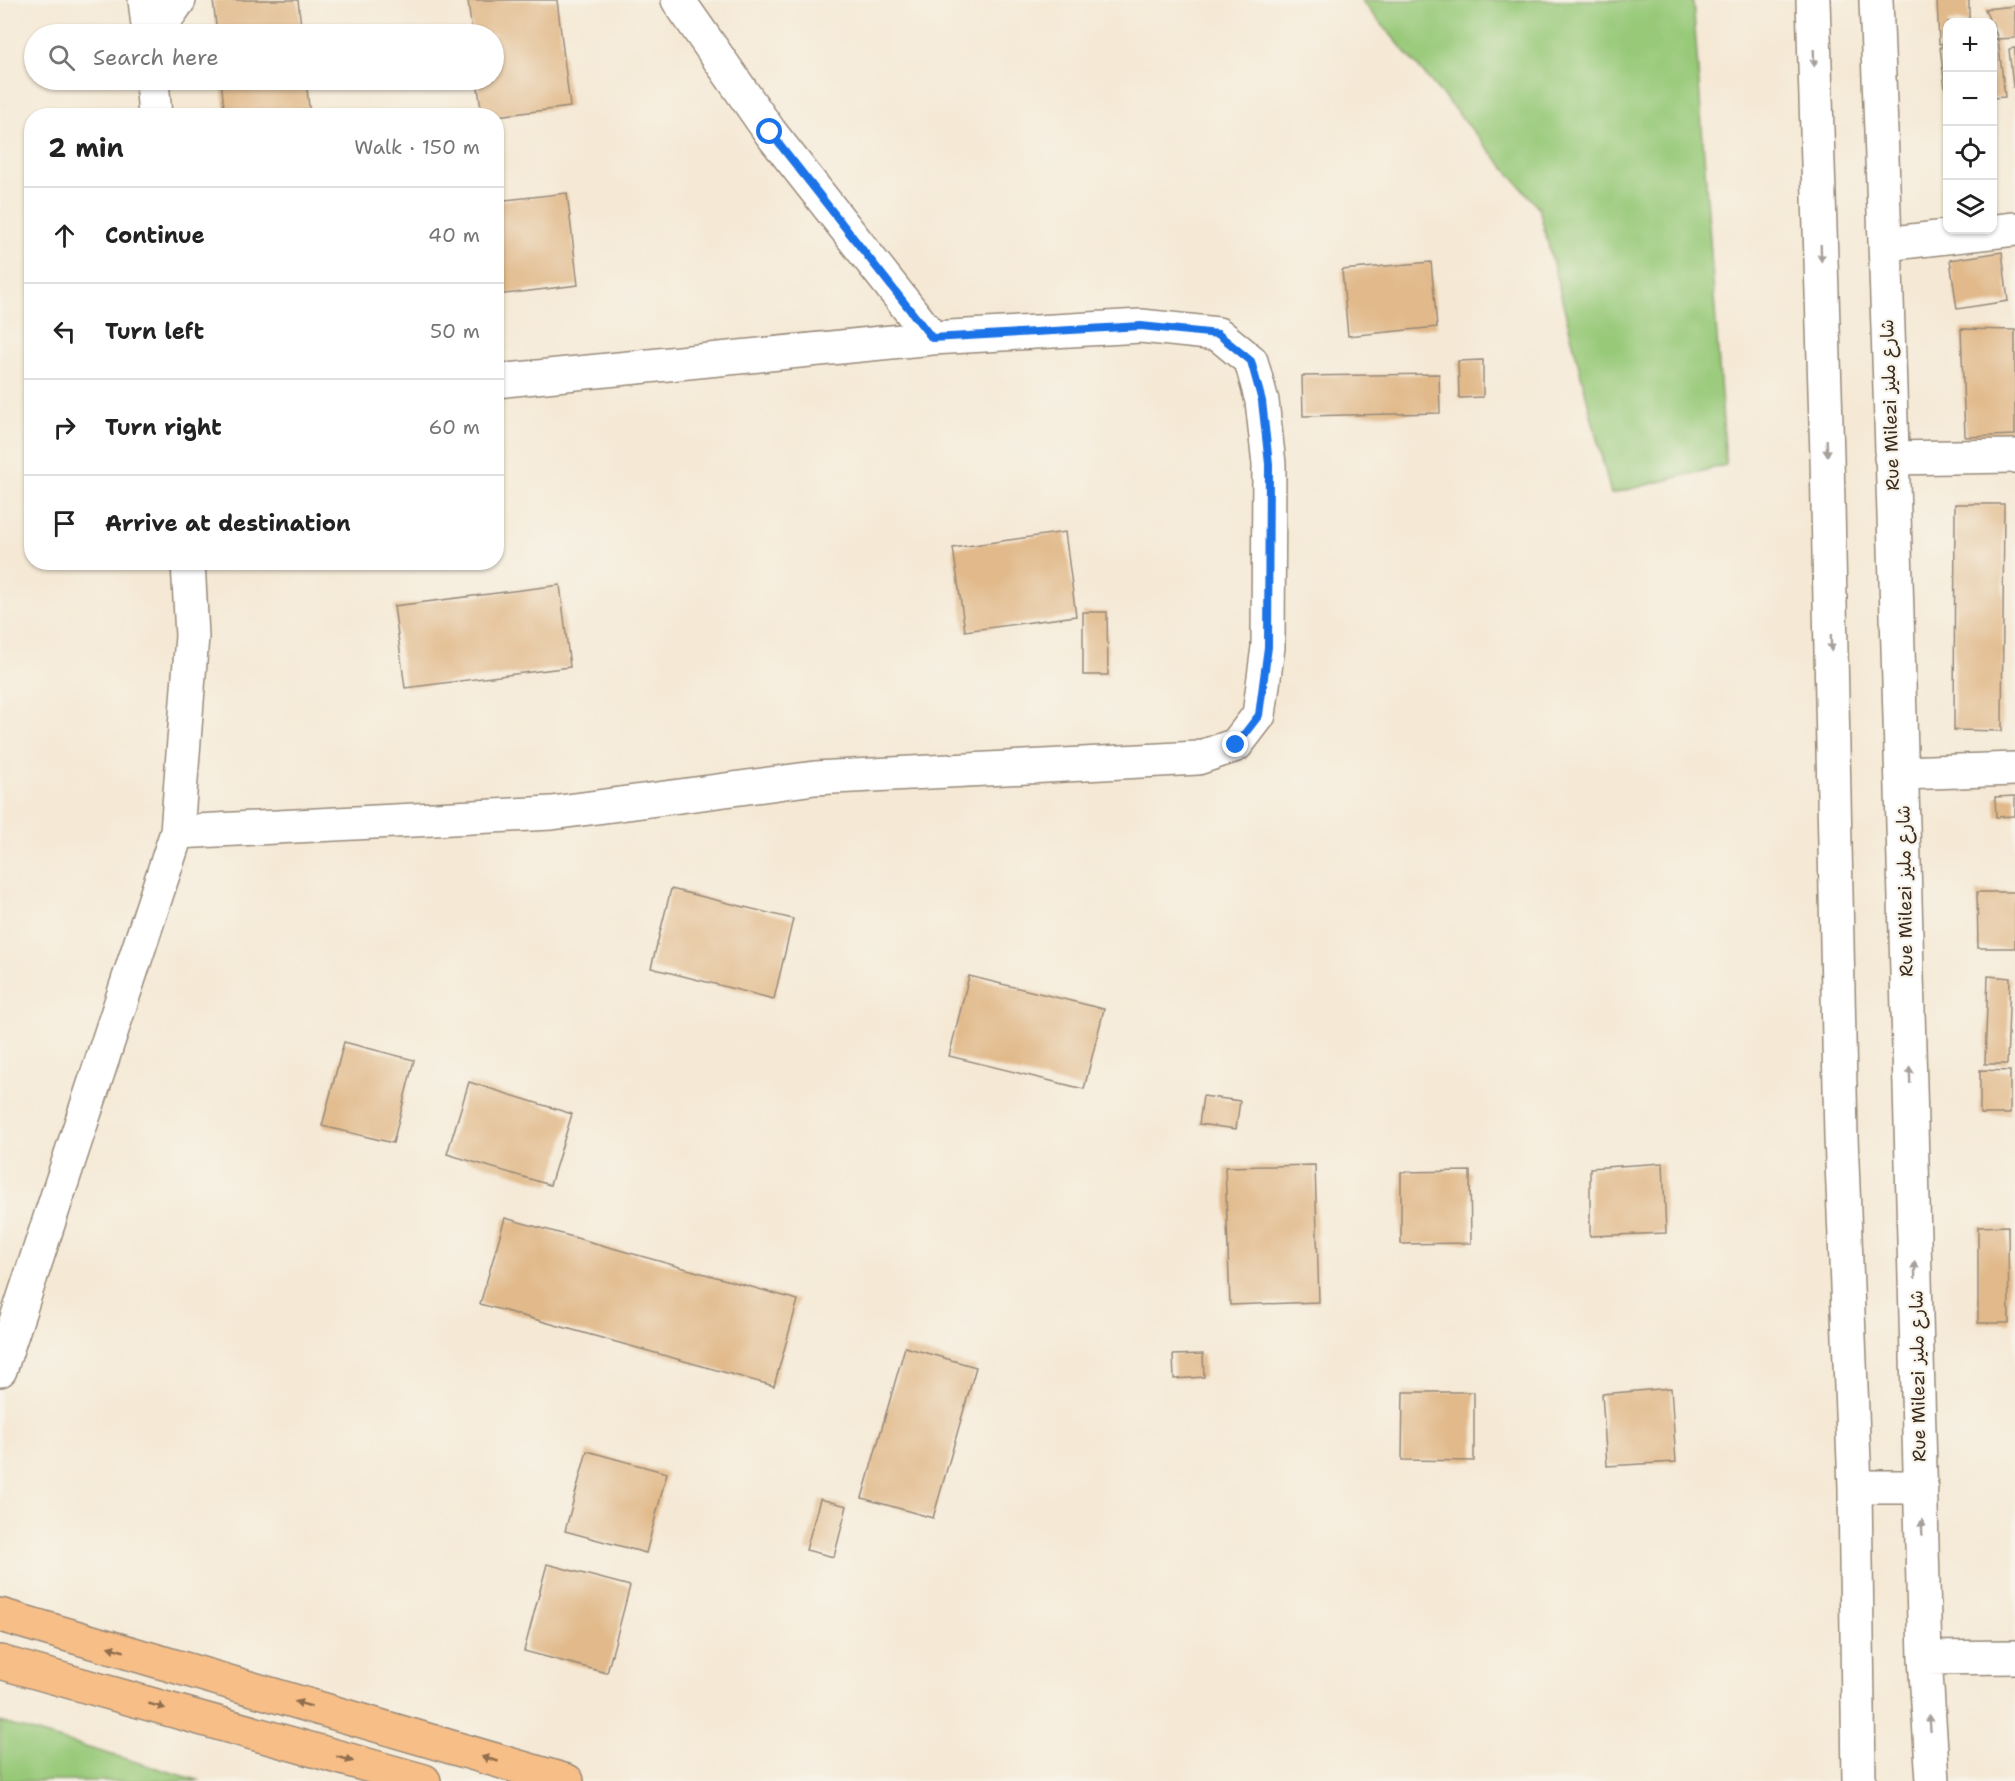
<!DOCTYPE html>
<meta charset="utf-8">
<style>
:root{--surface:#fff;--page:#f2f2f2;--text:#222;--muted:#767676;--line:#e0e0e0}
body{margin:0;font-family:"Shantell Sans","Playpen Sans Arabic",sans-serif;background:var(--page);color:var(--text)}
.controls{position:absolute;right:18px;top:18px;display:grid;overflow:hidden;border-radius:12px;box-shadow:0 2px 4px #0004}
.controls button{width:54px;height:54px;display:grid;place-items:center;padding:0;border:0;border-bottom:2px solid var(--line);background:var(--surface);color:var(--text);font:30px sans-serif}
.stop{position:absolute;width:18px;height:18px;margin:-14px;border:4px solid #1a73e8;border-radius:50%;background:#fff}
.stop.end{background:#1a73e8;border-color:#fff;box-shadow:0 2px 6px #0008}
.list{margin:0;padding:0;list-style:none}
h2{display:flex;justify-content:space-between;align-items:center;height:78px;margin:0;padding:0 24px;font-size:26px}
h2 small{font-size:20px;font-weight:400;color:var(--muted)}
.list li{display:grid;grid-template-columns:39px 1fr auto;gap:18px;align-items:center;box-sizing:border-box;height:96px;padding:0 24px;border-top:2px solid var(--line)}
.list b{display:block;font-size:22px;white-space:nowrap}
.list em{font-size:20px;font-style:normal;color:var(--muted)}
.icon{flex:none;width:33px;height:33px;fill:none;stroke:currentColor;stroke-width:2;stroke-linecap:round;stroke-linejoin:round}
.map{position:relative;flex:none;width:2015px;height:1781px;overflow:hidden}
.search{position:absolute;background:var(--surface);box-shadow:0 2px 4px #0004;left:24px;top:24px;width:480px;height:66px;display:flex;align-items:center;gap:15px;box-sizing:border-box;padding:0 21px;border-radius:33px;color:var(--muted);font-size:22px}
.panel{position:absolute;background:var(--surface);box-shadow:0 2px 4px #0004;left:24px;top:108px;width:480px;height:462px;border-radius:24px}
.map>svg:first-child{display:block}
.green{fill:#97c978;stroke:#697a4b;stroke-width:1.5}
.building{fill:#e1b98a}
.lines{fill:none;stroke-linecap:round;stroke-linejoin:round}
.minor-casing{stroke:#988a7a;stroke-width:36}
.major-casing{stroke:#988a7a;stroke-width:36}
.minor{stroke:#fff;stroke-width:33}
.major{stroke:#f7be87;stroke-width:33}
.oneway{fill:#a79f9a}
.oneway2{fill:#906d4d}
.route{stroke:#1a73e8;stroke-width:8}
.labels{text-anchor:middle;stroke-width:4.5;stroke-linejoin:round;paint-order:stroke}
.street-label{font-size:18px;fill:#3b2a1e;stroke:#f7f3e8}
</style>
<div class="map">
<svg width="2015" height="1781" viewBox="0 0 2015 1781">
<rect width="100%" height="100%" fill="#f7f3e8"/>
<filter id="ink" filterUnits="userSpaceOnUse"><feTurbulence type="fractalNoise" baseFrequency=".0167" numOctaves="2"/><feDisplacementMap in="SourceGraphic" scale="12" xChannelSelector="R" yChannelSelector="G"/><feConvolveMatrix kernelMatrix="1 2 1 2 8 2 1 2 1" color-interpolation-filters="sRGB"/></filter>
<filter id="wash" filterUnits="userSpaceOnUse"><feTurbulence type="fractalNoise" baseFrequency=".008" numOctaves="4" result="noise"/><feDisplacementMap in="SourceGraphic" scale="24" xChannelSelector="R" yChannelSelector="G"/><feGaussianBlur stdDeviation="1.35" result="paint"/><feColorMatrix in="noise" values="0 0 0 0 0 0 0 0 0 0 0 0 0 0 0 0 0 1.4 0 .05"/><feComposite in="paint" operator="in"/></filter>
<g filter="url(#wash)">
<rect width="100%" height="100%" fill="#f5e9d5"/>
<path class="green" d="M1361,0H1693L1726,465L1611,494L1539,208Z
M0,1722L201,1781H0Z"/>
<g id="blocks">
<path class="building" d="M213,0H298L302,34H217Z
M468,0H557L570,107L496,116H482L477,80H494V34H472Z
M1937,0H1969V22H1948V44H1939Z
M2015,6V38L1998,39L1992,22H1990L1985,9Z
M1998,39L2005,97L1992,98V40Z
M1948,46V97H1946L1940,47Z
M2015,48V87H2013L2009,49Z
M221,80H306L310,116H225Z
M567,193L578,285L496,295V201Z
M2002,252L2008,301L1957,309L1950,260Z
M1431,262L1437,327L1348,336L1342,270Z
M1961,329L2015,330V435L1965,437Z
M1483,360V397L1459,398L1458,361Z
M1439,374L1440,413L1303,416L1302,376Z
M1955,504H2004L2002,731L1954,730Z
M1065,532L1076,616L965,631L953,548Z
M560,585L570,667L405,688L394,606Z
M1083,612H1107L1108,675H1083Z
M2015,796V816L1996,817L1995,797Z
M671,889L793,919L774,999L651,968Z
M1977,892H2015V948H1978Z
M969,976L1104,1009L1084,1089L949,1056Z
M1988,976L2010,978L2007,1064H1985Z
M344,1042L414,1060L393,1143L322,1126Z
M1980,1070L2010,1071V1114H1980Z
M469,1082L572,1114L550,1185L447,1154Z
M1203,1096L1240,1101L1236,1129L1199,1124Z
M1663,1163L1666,1233L1590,1236V1168Z
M1315,1165L1319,1302L1230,1305L1225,1167Z
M1470,1171L1471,1243L1401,1244V1172Z
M505,1218L798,1300L774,1386L480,1304Z
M2008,1226L2009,1323H1978V1227Z
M905,1347L976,1367L933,1518L862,1498Z
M1203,1354L1204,1377L1174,1379L1173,1355Z
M1671,1388L1676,1462L1607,1466L1602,1394Z
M1403,1392H1474V1461L1402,1460Z
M587,1451L667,1473L646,1553L565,1531Z
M820,1499L847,1506L834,1557L806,1550Z
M547,1564L630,1586L607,1673L524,1651Z"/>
</g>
</g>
<g filter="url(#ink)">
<use href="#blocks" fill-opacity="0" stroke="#988a7a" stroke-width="1.5"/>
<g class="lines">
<defs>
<path id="minor" d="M145,0L149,34
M678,0L770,132L932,338
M1813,0L1827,456L1841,1137L1855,1487L1859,1781
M1876,0C1898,552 1910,1105 1925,1658L1933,1781
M155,34L179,0
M152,80L155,116
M1886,244L2015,229
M1891,458L2015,456
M1902,773L2015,769
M177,832L552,813L815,778L1198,758L1236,745L1259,715L1268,647L1269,464L1262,401L1251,361L1218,334L1141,326L932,338L496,381
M0,1370L177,832L192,636L188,562
M1855,1487H1921
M1925,1658L2015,1657"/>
<path id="major" d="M0,1615L567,1781
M0,1662L424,1781"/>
</defs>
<use href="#minor" class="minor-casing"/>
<use href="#major" class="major-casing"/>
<use href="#minor" class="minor"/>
<use href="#major" class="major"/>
</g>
<defs><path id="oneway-solid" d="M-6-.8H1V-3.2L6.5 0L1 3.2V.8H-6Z" transform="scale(1.5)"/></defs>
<g class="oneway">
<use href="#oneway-solid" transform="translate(1814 58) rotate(88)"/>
<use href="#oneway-solid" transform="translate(1821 253) rotate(88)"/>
<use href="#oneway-solid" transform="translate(1827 448) rotate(88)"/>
<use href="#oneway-solid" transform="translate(1831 643) rotate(89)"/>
<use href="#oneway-solid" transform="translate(1910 1075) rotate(-91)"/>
<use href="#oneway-solid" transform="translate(1915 1270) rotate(-91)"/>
<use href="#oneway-solid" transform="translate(1922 1528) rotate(-92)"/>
<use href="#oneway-solid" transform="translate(1930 1723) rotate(-94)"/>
</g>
<g class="oneway2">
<use href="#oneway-solid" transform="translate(116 1649) rotate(-164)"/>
<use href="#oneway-solid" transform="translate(303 1704) rotate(-164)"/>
<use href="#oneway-solid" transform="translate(157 1706) rotate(16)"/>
<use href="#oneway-solid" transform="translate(345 1759) rotate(16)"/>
<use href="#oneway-solid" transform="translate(490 1759) rotate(-164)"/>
</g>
</g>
<g class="lines" filter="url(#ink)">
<path class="route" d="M770,132L932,338L1141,326L1218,334L1251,361L1262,401L1269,464L1268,647L1259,715L1236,745"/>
</g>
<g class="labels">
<g class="street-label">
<text transform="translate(1890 405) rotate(-92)" y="6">Rue Milezi شارع مليز</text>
<text transform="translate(1905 891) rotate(-91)" y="6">Rue Milezi شارع مليز</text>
<text transform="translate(1918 1376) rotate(-91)" y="6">Rue Milezi شارع مليز</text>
</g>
</g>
</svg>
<div class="controls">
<button>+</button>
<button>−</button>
<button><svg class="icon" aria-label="locate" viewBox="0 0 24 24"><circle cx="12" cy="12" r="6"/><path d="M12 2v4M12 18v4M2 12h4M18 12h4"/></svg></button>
<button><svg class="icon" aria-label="layers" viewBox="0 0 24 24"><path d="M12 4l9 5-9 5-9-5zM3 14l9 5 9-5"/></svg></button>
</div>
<div class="stop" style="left:770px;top:132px"></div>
<div class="stop end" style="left:1236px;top:745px"></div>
<div class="search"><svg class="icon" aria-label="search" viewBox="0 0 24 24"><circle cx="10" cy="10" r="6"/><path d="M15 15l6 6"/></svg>Search here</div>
<section class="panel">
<h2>2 min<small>Walk · 150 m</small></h2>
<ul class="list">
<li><svg class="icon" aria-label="ahead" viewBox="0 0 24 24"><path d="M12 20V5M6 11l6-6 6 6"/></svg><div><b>Continue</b></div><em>40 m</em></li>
<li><svg class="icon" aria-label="left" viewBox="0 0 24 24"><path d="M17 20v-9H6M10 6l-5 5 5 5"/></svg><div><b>Turn left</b></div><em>50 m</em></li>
<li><svg class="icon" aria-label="right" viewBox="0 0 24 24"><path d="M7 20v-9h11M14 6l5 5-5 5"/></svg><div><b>Turn right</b></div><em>60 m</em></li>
<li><svg class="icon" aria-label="arrive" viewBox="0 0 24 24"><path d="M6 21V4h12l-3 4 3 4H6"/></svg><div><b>Arrive at destination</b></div></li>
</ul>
</section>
</div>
